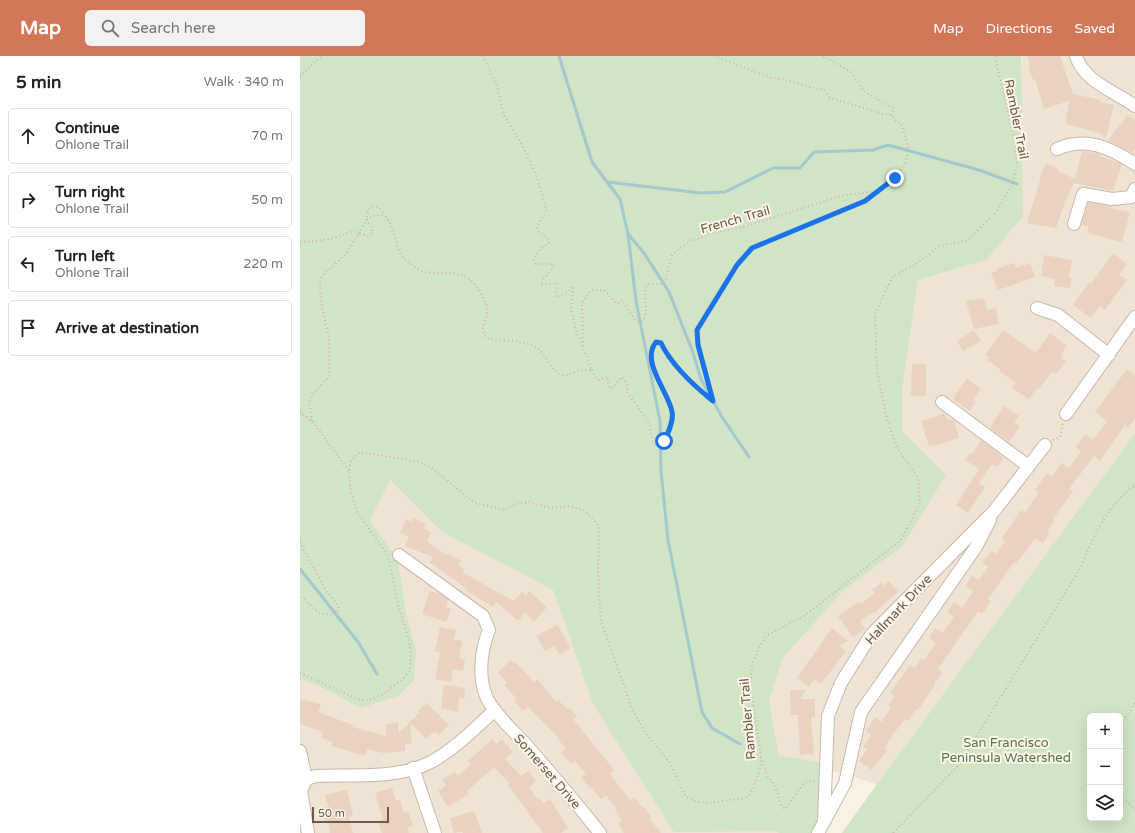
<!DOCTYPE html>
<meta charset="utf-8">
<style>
:root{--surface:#fff;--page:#f2f2f2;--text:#222;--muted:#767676;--line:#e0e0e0;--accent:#d37759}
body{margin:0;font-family:"Varela Round",sans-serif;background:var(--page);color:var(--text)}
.controls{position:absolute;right:12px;bottom:12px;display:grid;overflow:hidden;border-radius:6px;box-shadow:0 4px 16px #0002}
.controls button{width:36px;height:36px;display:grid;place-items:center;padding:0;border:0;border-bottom:1px solid var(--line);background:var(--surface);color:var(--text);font:20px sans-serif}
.scale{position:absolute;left:12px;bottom:10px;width:77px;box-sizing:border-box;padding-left:4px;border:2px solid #6e5a4d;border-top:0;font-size:11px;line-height:14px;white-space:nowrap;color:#6e5a4d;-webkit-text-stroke:3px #fcf5ea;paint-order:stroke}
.stop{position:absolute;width:12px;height:12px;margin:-9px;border:3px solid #1a73e8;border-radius:50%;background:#fff}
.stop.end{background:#1a73e8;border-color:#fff;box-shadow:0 1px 4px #0008}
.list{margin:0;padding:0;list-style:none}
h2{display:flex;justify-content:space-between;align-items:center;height:52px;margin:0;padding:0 16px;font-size:17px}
h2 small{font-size:13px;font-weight:400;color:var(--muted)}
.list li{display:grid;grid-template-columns:26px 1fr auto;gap:12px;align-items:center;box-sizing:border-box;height:56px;margin:0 8px 8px;padding:0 8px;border:1px solid var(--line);border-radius:6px}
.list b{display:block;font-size:15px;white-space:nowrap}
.list p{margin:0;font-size:13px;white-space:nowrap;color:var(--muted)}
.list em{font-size:13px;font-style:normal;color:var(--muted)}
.icon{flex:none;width:22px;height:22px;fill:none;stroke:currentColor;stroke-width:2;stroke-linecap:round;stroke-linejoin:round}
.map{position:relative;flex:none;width:835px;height:777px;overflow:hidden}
header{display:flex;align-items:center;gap:24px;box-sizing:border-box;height:56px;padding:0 20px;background:var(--accent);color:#fff}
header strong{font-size:19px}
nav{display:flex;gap:22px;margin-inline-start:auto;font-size:14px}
.search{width:280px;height:36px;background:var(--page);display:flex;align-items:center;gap:10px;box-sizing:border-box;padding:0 14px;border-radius:6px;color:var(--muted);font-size:15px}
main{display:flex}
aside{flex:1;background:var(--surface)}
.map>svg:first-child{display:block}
.residential{fill:#efe3d4}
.green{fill:#d1e4c5;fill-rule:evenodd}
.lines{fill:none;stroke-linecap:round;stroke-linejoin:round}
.stream{stroke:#a3c8d0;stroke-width:3}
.building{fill:#ead2c0}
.minor-casing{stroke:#c8b9ac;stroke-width:14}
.path{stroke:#cfb5a3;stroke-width:2;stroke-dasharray:1 3;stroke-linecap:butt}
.minor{stroke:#fff;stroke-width:12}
.route{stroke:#1a73e8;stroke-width:5}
.labels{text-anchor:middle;stroke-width:4;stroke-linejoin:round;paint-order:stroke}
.street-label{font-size:13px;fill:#6e5a4d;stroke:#fcf5ea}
.park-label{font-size:13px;fill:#56784a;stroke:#fcf5ea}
</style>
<header>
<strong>Map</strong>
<div class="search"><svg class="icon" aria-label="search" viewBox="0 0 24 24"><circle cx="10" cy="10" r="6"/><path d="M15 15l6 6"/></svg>Search here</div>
<nav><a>Map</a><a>Directions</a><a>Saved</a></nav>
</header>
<main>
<aside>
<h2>5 min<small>Walk · 340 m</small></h2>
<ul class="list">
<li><svg class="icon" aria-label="ahead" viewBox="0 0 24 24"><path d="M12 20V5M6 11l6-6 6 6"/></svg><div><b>Continue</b><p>Ohlone Trail</p></div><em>70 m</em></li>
<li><svg class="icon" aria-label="right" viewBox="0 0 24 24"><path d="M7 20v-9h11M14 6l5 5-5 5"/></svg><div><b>Turn right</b><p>Ohlone Trail</p></div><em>50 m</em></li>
<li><svg class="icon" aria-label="left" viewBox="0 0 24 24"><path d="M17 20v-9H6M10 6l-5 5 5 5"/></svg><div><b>Turn left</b><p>Ohlone Trail</p></div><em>220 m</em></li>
<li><svg class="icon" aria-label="arrive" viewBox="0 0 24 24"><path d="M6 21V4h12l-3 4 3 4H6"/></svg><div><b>Arrive at destination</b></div></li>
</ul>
</aside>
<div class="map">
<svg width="835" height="777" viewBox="0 0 835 777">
<rect width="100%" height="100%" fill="#f9f1e4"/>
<path class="residential" d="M721,0H835V377L577,728L479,699L469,645L483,602L544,534L602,491V334L618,224L686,204L722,6Z
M90,424L142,476L253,534L293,648L479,777H0V623L17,629L61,652L116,594L106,557L98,504L69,464Z"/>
<path class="green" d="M0,0H721L723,160L686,204L618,224L602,334V375L646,419L602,491L544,534L483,602L469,645L479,699L526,708L518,777H479L476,775L374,776L293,648L253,534L142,476L90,424L70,464L98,504L106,557L116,594L114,624L98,640L61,652L17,629L0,623Z
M835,377V777H542L577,728ZM790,660H820V762H790Z"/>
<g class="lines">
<path class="stream" d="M259,0L292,106L307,126L401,137L425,136L473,112H500L514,96L573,94L588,89L679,114L717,128
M307,126L320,143L328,178L336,245L360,365L361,415L368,484L402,656L412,672L440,688
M329,179L344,197L369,236L392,294L401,323L422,361L449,401
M0,513L58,586L77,618"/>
</g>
<path class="building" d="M727,0H760L773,38L801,44L800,46L814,49L806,82L799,77L766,68L769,45L744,53L735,23L733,24L728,10L730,9Z
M828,59L835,64V93L832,97L808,84Z
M782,95L800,98L799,100L822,108L813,135L774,127L765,146L756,172L727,167L741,121L740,120L746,107L758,113V115L775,123Z
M788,147L812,150L811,152L830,156L822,186L787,177L789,171L782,169Z
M813,197L827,208L819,219L827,224L805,254L800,250L791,262L773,249L789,226L791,228Z
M744,199L772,204L769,222H772L770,232L754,230L755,223L741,220Z
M714,207L717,212L730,207L735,221L698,234L691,217L698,215L697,213Z
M684,242L687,254L696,252L699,268L674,273L666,245Z
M674,274L681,285L663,295L657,285Z
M703,274L736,297L750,277L767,290L761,298L763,299L761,302L766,305L756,318L752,316L739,333L737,332L729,343L712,332L716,327L699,315L700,313L687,304L689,302L685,299Z
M612,308H626V340H611Z
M827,313L835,319V362L828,372L825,369L800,405L794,400L769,433L773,435L753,463L755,464L747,476L749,478L743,487L735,483L716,508L714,506L688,543L691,545L682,558L678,555L638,613L642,617L634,628L635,629L618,654L616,653L608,665L605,663L594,677L584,692L587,694L572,714L559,705L567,693L563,691L571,679L566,675L575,661L581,666L591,652L588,650L595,640L590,637L610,609L615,612L622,602L624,604L636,587L629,582L635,572L643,577L654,561L647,556L654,546L662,552L673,535L665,530L672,520L679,524L688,511L682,507L691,495L696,498L705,485L702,482L721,454L725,457L739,436L735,434L747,417L752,421L762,407L769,412L781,395L776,391L785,378L793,384L807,365L795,356Z
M667,322L681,333L673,344L676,346L669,355L654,344V341Z
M704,350L719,360L714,366L720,370L709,386L690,372Z
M645,358L648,364H654L659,382L629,391L621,365Z
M681,384L704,402L697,411L692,408L679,427L685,431L668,457L656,449L679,413L665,404L670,397L672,398Z
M113,462L126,468L124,473L131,476L127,486L147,499L148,497L161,505L158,509L164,513L162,516L212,544H214L222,536L226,540L229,535L247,551L234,566L225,557L218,565L196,546L193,551L165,534L166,532L129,506L133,501L105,490L109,481L100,477L106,463L112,466Z
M589,525L598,536L574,557L573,556L560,565L565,573L553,581L538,560L559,546L561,548L575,537L572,534L581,527L583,530Z
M130,535L140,538L148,544L146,551L151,552L146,566L122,558Z
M257,569L271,592L260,599L254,590L245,595L236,580Z
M140,571L156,574L154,584L162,585L159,602L165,604L163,615L153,613L151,626L135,623L140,596L135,595Z
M532,572L548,585L539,590L546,595L521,628L514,623L509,631L497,622Z
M211,604L214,608L215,606L234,626L237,623L256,646L258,644L268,654L270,652L277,660L273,663L315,715L310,718L330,744L334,741L343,752L344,751L352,762L350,763L361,777H324L318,768L322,765L315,755L317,754L306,739L301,743L292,732L290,733L281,721L286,718L275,705L271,708L261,696L266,693L258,683L259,682L228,651L223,655L214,644L216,642L204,629L207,626L198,616Z
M144,629L165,632L164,643L159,642L158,656L141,653Z
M490,634H506L500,643H515V661H511L514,698L500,699L498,659H491Z
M0,643L21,648L18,656L53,669L52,671L86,680V668L98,667L99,677L120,656L118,655L127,647L149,669L139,679L135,675L126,683L110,666L112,688H105V695L83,697L67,693L65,700L31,690L32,686L21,682L23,676L0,668Z
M192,683L196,688L202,683L213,696L205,703L221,720L228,715L236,725L229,731L238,744L240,742L243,747L250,743L268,772L261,777H243L208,729L210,728L194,711L167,735L169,738L148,751L138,735L146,730L142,724L155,716L158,720L171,708L168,705Z
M92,732L96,745L100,744L104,757L108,755L113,770L107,771L109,777H82L78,765L83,763L75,737Z
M47,734L53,760L49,761L53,777H30L28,766L25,767L22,752L28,751L25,739Z
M174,755L182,777H163L162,775L154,777L150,762Z"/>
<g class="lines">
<defs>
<path id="minor" d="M776,0C784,26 814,35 835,50
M757,93C786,80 811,92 835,108
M774,168L783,138L812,143L831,141L835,133
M737,252L758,259L809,299
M642,346L728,410
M766,358L835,261
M99,499L183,560L189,574C181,594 178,620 186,640C193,657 215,676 227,690C252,718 276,747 300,777
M0,695L6,723
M113,712L135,777
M524,765L528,660L541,627L571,579L695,454L745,389
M8,777L1,735L6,723L16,720C53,718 96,724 131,706C155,693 175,672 195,654
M518,777L545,727L561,656L676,491L690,464"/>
</defs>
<use href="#minor" class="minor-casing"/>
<path class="path" d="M523,0L551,16L565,36L594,53L592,59
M0,21L15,5L24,0
M0,186C21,185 34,183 53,175L59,177C67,163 67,159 84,159C97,172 93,196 109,207C113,210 119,214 125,216C138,219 157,214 169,223C178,230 188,246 187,257C187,264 181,270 184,278C189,288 208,283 218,285C223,287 230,288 235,291C246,296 250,316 263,319C268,320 272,317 277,315C281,314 287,314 292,314L276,275L271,252L273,232L264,238L256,241L257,227L241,229C242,221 251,217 253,208H235L233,205L238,196L249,186V183L238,175L237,170L246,155L242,137L236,119L222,89L204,59L196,27L183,0
M283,290L282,247L291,234H304L317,248L322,244L336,265H343C350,253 341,239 348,228H362L365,226L372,199L391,184L400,183L407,178L447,170L541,140L577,135
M292,314L296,322L299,324L307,320L309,332L313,331L322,321L327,328V336L349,367L353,386L358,391C366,382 375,368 372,355C368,335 340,307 356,286L361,287C372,310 392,329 413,345L398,289L397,274L437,209L452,192L565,145L595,122L605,107L609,95L602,68L595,64L592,59L583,58L530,42L523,33C506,33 490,22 472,22L414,0
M0,356L12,365L49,415
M12,365L9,346L15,335L29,321V282L21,247L20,226L22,220L46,198L59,177L68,180L72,178V172L66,163L68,154C73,150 78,150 83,155L84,159
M753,384L760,381L763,367
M0,486L26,535L38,549L39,554L37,557C17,563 14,550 0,540
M0,617L60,644L72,643L84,638L105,621L110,613L111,597L108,581L99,552L90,508L85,495L58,457L51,437L49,415L51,404L60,396L120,406L132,412L175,447L205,454L219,447L229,446L249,452L269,450L284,454L299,470L298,520L301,565L332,653L347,679L370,707L386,741L395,745L407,747L445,742L452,735L460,714L461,700L451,633V616L453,606L459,592L466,580L504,560L601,484L620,447L618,422L597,391L587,364L577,314L575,258L593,220L613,210L640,190L667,185L696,156L713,127L717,108L714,82L695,0
M820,667L827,660L835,646
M461,701L467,719L476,732L481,749L485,753L505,726L515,725
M820,739L835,753
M593,777L658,710L780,513C793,481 807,449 835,429"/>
<use href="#minor" class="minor"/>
</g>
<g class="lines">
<path class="route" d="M364,385C368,377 374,365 372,356C369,336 340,306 356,286L361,287C372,310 393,329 413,345L398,289L397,274L437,209L452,192L565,145L595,122"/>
</g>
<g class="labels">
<g class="street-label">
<text transform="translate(717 63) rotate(79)" y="5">Rambler Trail</text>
<text transform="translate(435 163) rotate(-16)" y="5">French Trail</text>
<text transform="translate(598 553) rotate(-47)" y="5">Hallmark Drive</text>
<text transform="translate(447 663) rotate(-95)" y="5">Rambler Trail</text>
<text transform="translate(248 715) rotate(49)" y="5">Somerset Drive</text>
</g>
<g class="park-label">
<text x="706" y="691">San Francisco<tspan x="706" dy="15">Peninsula Watershed</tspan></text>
</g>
</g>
</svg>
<div class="controls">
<button>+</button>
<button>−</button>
<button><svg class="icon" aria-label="layers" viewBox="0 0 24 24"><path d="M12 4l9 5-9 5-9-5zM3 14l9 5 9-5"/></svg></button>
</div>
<div class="scale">50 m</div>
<div class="stop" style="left:364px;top:385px"></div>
<div class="stop end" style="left:595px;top:122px"></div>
</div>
</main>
